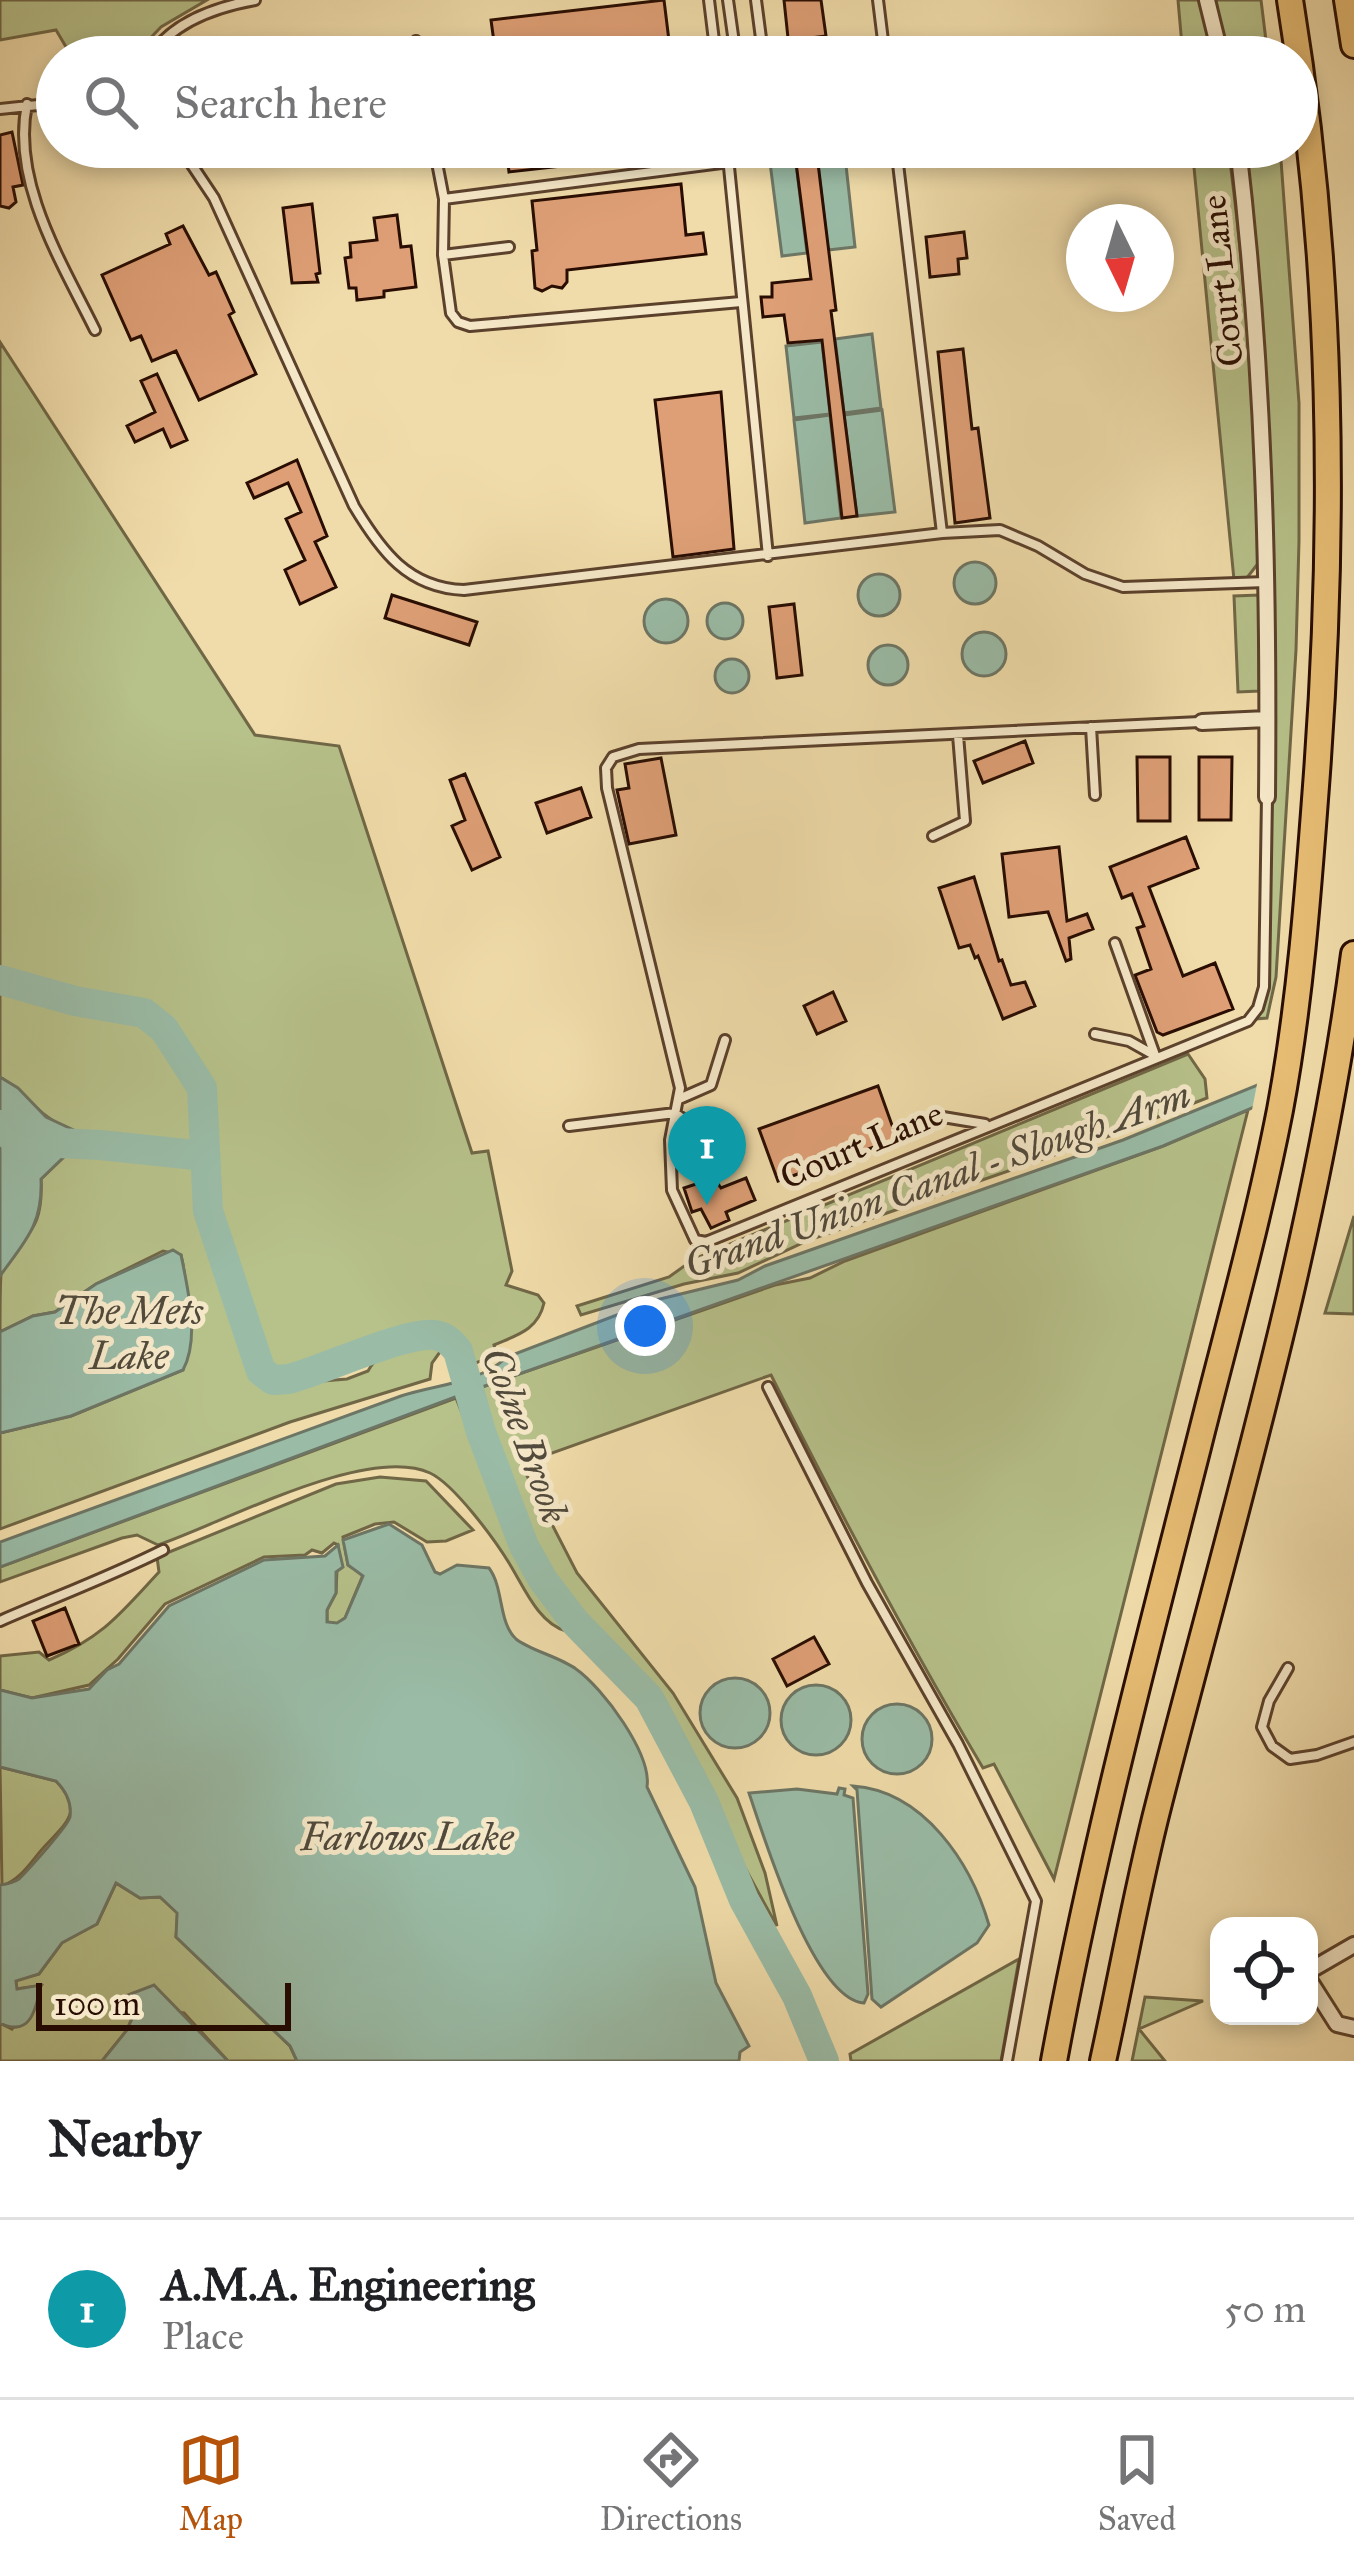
<!DOCTYPE html>
<style>
:root{--surface:#fff;--page:#f6f6f6;--text:#202124;--muted:#757577;--line:#e0e0e0;--accent:#b45309}
body{margin:0;font-family:"IM FELL Great Primer",serif;background:var(--page);color:var(--text)}
.controls{position:absolute;right:36px;bottom:36px;display:grid;overflow:hidden;border-radius:24px;box-shadow:0 6px 18px #0003}
.controls button{width:108px;height:108px;display:grid;place-items:center;padding:0;border:0;border-bottom:3px solid var(--line);background:var(--surface);color:var(--text);font:60px sans-serif}
.compass{position:absolute;left:1066px;top:204px;width:108px;height:108px;border-radius:50%;background:var(--surface);box-shadow:0 6px 18px #0003;rotate:175deg}
.scale{position:absolute;left:36px;bottom:30px;width:255px;box-sizing:border-box;padding-left:12px;border:6px solid #290d02;border-top:0;font-size:33px;line-height:42px;white-space:nowrap;color:#290d02;-webkit-text-stroke:9px #f5e8c8;paint-order:stroke}
.you{position:absolute;left:645px;top:1326px;width:42px;height:42px;margin:-30px;border:9px solid #fff;border-radius:50%;background:#1a73e8;box-shadow:0 0 0 18px #1a73e833}
.badge{display:grid;place-items:center;width:78px;height:78px;border-radius:50%;background:var(--accent);color:#fff;font-size:39px;font-weight:700}
.pin{position:absolute;translate:-50% -99px;filter:drop-shadow(0 3px 6px #0008)}
.pin::after{content:'';position:absolute;top:63px;width:42px;height:36px;background:inherit;clip-path:polygon(0 0,100% 0,50% 100%)}
.list{margin:0;padding:0;list-style:none}
h2{display:flex;justify-content:space-between;align-items:center;height:156px;margin:0;padding:0 48px;font-size:51px}
h2 small{font-size:39px;font-weight:400;color:var(--muted)}
.list li{display:grid;grid-template-columns:78px 1fr auto;gap:36px;align-items:center;box-sizing:border-box;height:180px;padding:0 48px;border-top:3px solid var(--line)}
.list b{display:block;font-size:45px;white-space:nowrap}
.list p{margin:0;font-size:39px;white-space:nowrap;color:var(--muted)}
.list em{font-size:39px;font-style:normal;color:var(--muted)}
.icon{flex:none;width:66px;height:66px;fill:none;stroke:currentColor;stroke-width:2;stroke-linecap:round;stroke-linejoin:round}
.map{position:relative;flex:none;width:1354px;height:2061px;overflow:hidden}
.search{position:absolute;background:var(--surface);box-shadow:0 6px 18px #0003;left:36px;right:36px;top:36px;height:132px;display:flex;align-items:center;gap:30px;box-sizing:border-box;padding:0 42px;border-radius:66px;color:var(--muted);font-size:45px}
.sheet{height:336px;background:var(--surface)}
nav{display:flex;justify-content:space-around;align-items:center;box-sizing:border-box;height:168px;border-top:3px solid var(--line);background:var(--surface);font-size:33px;color:var(--muted)}
nav a{display:grid;justify-items:center;gap:6px}
nav .on{color:var(--accent)}
.map>svg:first-child{display:block}
.green{fill:#b7c18a;stroke:#706746;stroke-width:3}
.water{fill:#9abca7;stroke:#6d7665;stroke-width:3}
.pier{fill:#f0dcaa}
.lines{fill:none;stroke-linecap:round;stroke-linejoin:round}
.river{stroke:#9abca7;stroke-width:30}
.building{fill:#de9f76;stroke:#290d02;stroke-width:3}
.service-casing{stroke:#5b412c;stroke-width:14}
.minor-casing{stroke:#5b412c;stroke-width:20}
.motorway-casing{stroke:#290d02;stroke-width:30}
.service{stroke:#f5e8c8;stroke-width:8}
.minor{stroke:#f5e8c8;stroke-width:14}
.motorway{stroke:#e8be75;stroke-width:24}
.labels{text-anchor:middle;stroke-width:10;stroke-linejoin:round;paint-order:stroke}
.street-label{font-size:36px;fill:#290d02;stroke:#f5e8c8}
.water-label{font-size:39px;font-style:italic;fill:#514a3c;stroke:#f5e8c8}
</style>
<div class="map">
<svg width="1354" height="2061" viewBox="0 0 1354 2061">
<rect width="100%" height="100%" fill="#f0dcaa"/>
<filter id="stains"><feTurbulence type="fractalNoise" baseFrequency=".00167" numOctaves="4"/><feColorMatrix values="0 0 0 0 .2 0 0 0 0 .09 0 0 0 0 .02 0 0 0 .5 -.17"/></filter>
<radialGradient id="worn" r=".72"><stop offset=".6" stop-color="#630" stop-opacity="0"/><stop offset="1" stop-color="#630" stop-opacity=".3"/></radialGradient>
<path class="green" d="M0,0H207L161,27L139,50L106,57H72L56,30L0,40Z
M1178,0H1200L1212,57H1183Z
M1216,0H1261L1268,57H1225Z
M1192,147H1228C1247,285 1254,422 1260,561L1246,579L1234,580Z
M1240,147H1280L1299,403V541L1296,650L1276,977L1267,1018L1255,1019L1267,990C1275,709 1284,425 1240,147Z
M0,342L255,735L339,746L472,1153L488,1151L512,1271L506,1285L538,1295L544,1303C538,1330 517,1335 494,1345L496,1354L471,1365L459,1338C398,1314 336,1372 274,1378L262,1368L210,1212L205,1088L166,1028L146,1010L73,998L0,977Z
M1259,595V691L1238,692L1234,596Z
M0,983L39,991L74,1005L144,1016L162,1031L199,1089L204,1123L202,1152C153,1146 93,1148 52,1120C33,1108 20,1089 0,1077Z
M1188,1054L1205,1079L1207,1098L1112,1135L809,1240L738,1273L684,1284L581,1315L577,1306L669,1277L694,1259Z
M1248,1110L1054,1879L994,1764L983,1768C907,1640 838,1509 771,1375L521,1464L577,1573L673,1693L737,1798L765,1873L777,1926C735,1852 697,1774 652,1702C632,1668 596,1645 571,1614C515,1543 501,1474 482,1387L775,1285L810,1278L845,1261L1163,1146Z
M97,1149L201,1159C197,1227 233,1312 258,1375L274,1385L347,1379L368,1371C383,1344 416,1337 445,1345L432,1363L430,1379L290,1422L0,1529V1433L71,1416L183,1370L191,1319L183,1264L181,1255L163,1251L96,1284L55,1312L33,1316L0,1332C0,1315 0,1289 1,1274C19,1232 44,1240 41,1179L66,1155Z
M1354,1216V1314L1325,1313Z
M456,1398C476,1448 494,1499 519,1547C534,1575 557,1599 570,1627L566,1631C538,1623 524,1587 509,1563C495,1540 454,1484 430,1473C367,1444 223,1523 158,1545L137,1535L122,1538L0,1582V1567Z
M380,1477L426,1481L473,1530L446,1541L427,1542L394,1522L375,1524L343,1537L348,1565L363,1575L345,1618L337,1624L327,1622V1610L336,1593L338,1545L334,1543L322,1553L312,1550L305,1555L264,1557L165,1604L118,1659L89,1685L32,1698L0,1690V1656L39,1652L49,1660C103,1637 120,1614 159,1572L157,1557L336,1484Z
M0,1767L56,1781C85,1811 66,1823 45,1846C31,1861 22,1879 2,1886Z
M116,1883L140,1898L160,1897L178,1913L176,1937L290,2046L297,2061H228L184,2013L127,2005L134,2013L127,2030L102,2061H0V2023L12,2029L41,1986L16,1989V1980L39,1974L62,1942L97,1924Z
M1019,1959L1001,2061H851L850,2054Z
M1145,1997L1203,2001L1139,2029L1165,2061H1132Z"/>
<path class="water" d="M768,147H794L807,253L782,256Z
M816,147H844L855,247L828,250Z
M872,334L881,408L844,413L835,339Z
M822,342L830,414L794,418L786,346Z
M882,410L895,512L857,516L844,415Z
M830,415L841,518L805,523L794,420Z
M954 583a21 21 0 1 1 42 0a21 21 0 1 1-42 0Z
M858 595a21 21 0 1 1 42 0a21 21 0 1 1-42 0Z
M644 621a22 22 0 1 1 44 0a22 22 0 1 1-44 0Z
M707 621a18 18 0 1 1 36 0a18 18 0 1 1-36 0Z
M962 654a22 22 0 1 1 44 0a22 22 0 1 1-44 0Z
M868 665a20 20 0 1 1 40 0a20 20 0 1 1-40 0Z
M715 676a17 17 0 1 1 34 0a17 17 0 1 1-34 0Z
M1338,1052L1334,1073L1163,1146L482,1387L0,1567V1542L401,1396C437,1384 478,1384 507,1357L656,1300L738,1280L765,1266L1123,1140Z
M0,1077L18,1088L46,1117L93,1139L97,1149L66,1155L41,1179C43,1225 25,1241 0,1276Z
M173,1250L181,1255C188,1290 200,1338 183,1370L71,1416L0,1433V1332L33,1316L55,1312L96,1284Z
M389,1524L422,1545L435,1572L440,1574L457,1565L489,1568C504,1588 498,1622 516,1639C529,1650 560,1657 576,1669C603,1688 652,1754 647,1787L695,1887L716,1983L749,2046L740,2052L739,2061H297L290,2046L176,1937L177,1913L160,1897L140,1898L116,1883L97,1924L62,1943L39,1974L16,1981L17,1989L41,1985C36,2010 30,2038 0,2023V1885C7,1884 13,1883 19,1879C28,1870 68,1826 70,1817C72,1802 66,1791 56,1781L0,1767V1690L32,1698L89,1689L107,1670L119,1664L169,1606L264,1560L325,1556L338,1545L343,1567L336,1572V1593L327,1610V1622L337,1623L345,1618L363,1576L348,1565L343,1540Z
M700 1713a35 35 0 1 1 70 0a35 35 0 1 1-70 0Z
M781 1720a35 35 0 1 1 70 0a35 35 0 1 1-70 0Z
M862 1739a35 35 0 1 1 70 0a35 35 0 1 1-70 0Z
M853,1786C924,1791 971,1863 989,1925L977,1943L881,2007L872,1999L857,1790Z
M839,1788L845,1789L844,1795L853,1798L868,1994L864,2003C813,1999 764,1837 749,1793L797,1789L837,1794Z
M154,1985L228,2061H102L127,2030L134,2014L125,1996Z"/>
<path class="pier" d="M1336,1046L1337,1078L1251,1115L1258,1079Z"/>
<g class="lines">
<path class="river" d="M0,980L75,1001L144,1013L164,1029L202,1088L208,1211L261,1371L273,1380L289,1379C324,1370 406,1331 435,1335C446,1337 451,1342 458,1351L481,1432L524,1546L543,1580L575,1622L649,1698L704,1802L744,1900L797,1996L824,2061
M0,1125L16,1141L100,1145L205,1156"/>
</g>
<path class="building" d="M664,0L671,57H496L491,20Z
M784,0H821L826,36L810,38L811,53H804L805,57H790Z
M12,132L23,185L13,187L16,202L9,208L0,206V135Z
M506,147H653V156L509,172Z
M794,147H816L836,310L831,311L857,516L842,518L822,340L788,343L784,315L763,317L761,297H772V283L811,279Z
M681,184L686,235L703,233L706,254L567,270V282L562,288L552,286L542,291L535,288L532,251L537,250L532,201Z
M312,204L320,273L316,274L318,282L292,283L283,208Z
M397,215L401,247L411,246L416,287L384,291V297L357,300L356,288H349L345,258L351,257L350,243L377,240L374,218Z
M183,226L209,275L216,272L234,312L229,315L256,374L199,400L176,351L152,361L141,336L131,340L102,275L170,244L166,234Z
M964,232L967,258L958,259L959,274L930,277L926,237Z
M963,349L972,429L978,428L990,518L955,523L938,352Z
M157,374L187,440L171,447L163,429L135,442L127,426L155,412L141,381Z
M721,392L734,549L673,557L655,400Z
M297,460L327,536L315,542L336,587L300,604L285,570L305,560L286,519L301,512L288,483L254,498L247,483Z
M392,595L477,622L469,645L385,618Z
M794,604L802,675L777,678L769,607Z
M1025,741L1033,763L983,783L974,761Z
M1137,757H1170V821H1138Z
M1199,757H1232L1231,820H1199Z
M661,758L676,835L629,844L617,790L629,788L625,764Z
M465,774L500,857L472,870L452,826L465,820L450,780Z
M581,788L591,817L547,833L536,803Z
M1186,837L1198,868L1149,887L1183,976L1215,963L1233,1009L1163,1035L1157,1032L1135,975L1151,969L1137,928L1144,926L1132,894L1122,898L1110,867Z
M1059,847L1067,921L1087,914L1093,929L1069,938L1071,959L1066,961L1048,912L1009,917L1002,854Z
M974,877L999,961L1002,960L1011,985L1025,982L1035,1006L1003,1019L978,956L975,958L970,945L959,948L939,888Z
M833,992L846,1021L817,1034L804,1006Z
M878,1086L897,1139L778,1181L759,1129Z
M714,1178L721,1188L746,1178L755,1200L726,1212L729,1220L711,1228L701,1209L692,1212L684,1188Z
M65,1608L79,1644L47,1656L33,1621Z
M814,1637L829,1664L787,1686L773,1659Z"/>
<g class="lines">
<defs>
<path id="service" d="M709,0L716,57
M728,0L736,57
M878,0L885,57
M416,41L418,57
M150,57C172,22 216,7 255,0
M756,57L762,46L756,0
M27,104C11,182 62,263 95,330
M0,109L57,103
M180,147L214,198L354,506C381,551 408,588 464,590L942,533L896,147
M434,147L444,199L443,255L451,313L458,322L470,326L741,302
M727,147L768,556
M444,199L729,162
M443,255L509,247
M942,533L1000,530L1038,546L1085,574L1123,587L1266,582
M1200,722L639,749L613,757L606,768L607,788L680,1088L670,1140L672,1190L695,1240L706,1242L1248,1021L1258,1008L1264,987L1267,797
M1091,727L1095,795
M933,836L965,821L958,735
M1115,943L1155,1055
M1095,1034L1129,1041L1154,1055
M679,1099L711,1085L725,1040
M937,1116L985,1124
M569,1126L675,1113L714,1142
M672,1133L693,1169
M768,1387L867,1583L958,1744L1036,1901L1007,2061
M0,1621C55,1597 109,1577 163,1550
M1288,1668L1269,1701L1262,1727L1272,1746L1290,1759L1317,1755L1354,1742"/>
<path id="minor" d="M1207,0L1221,57
M1238,147C1264,368 1269,575 1267,797
M1202,722L1267,719
M1309,1971L1354,1945
M1309,1980L1337,2024L1354,2028"/>
<path id="motorway" d="M1347,0L1354,45
M1054,2061C1092,1854 1146,1651 1198,1447C1226,1335 1258,1223 1280,1110C1300,1003 1308,894 1316,786C1336,521 1333,263 1290,0
M1103,2061C1122,1975 1137,1888 1159,1803C1231,1522 1316,1243 1354,954"/>
</defs>
<use href="#service" class="service-casing"/>
<use href="#minor" class="minor-casing"/>
<use href="#motorway" class="motorway-casing"/>
<use href="#service" class="service"/>
<use href="#minor" class="minor"/>
<use href="#motorway" class="motorway"/>
</g>
<g class="labels">
<g class="street-label">
<text transform="translate(1221 281) rotate(-96)" y="13">Court Lane</text>
<text transform="translate(861 1144) rotate(-23)" y="13">Court Lane</text>
</g>
<g class="water-label">
<text transform="translate(937 1179) rotate(-19)" y="14">Grand Union Canal - Slough Arm</text>
<text x="129" y="1324">The Mets<tspan x="129" dy="45">Lake</tspan></text>
<text transform="translate(526 1435) rotate(70)" y="14">Colne Brook</text>
<text x="407" y="1850">Farlows Lake</text>
</g>
</g>
<rect width="100%" height="100%" filter="url(#stains)"/>
<rect width="100%" height="100%" fill="url(#worn)"/>
</svg>
<div class="controls">
<button><svg class="icon" aria-label="locate" viewBox="0 0 24 24"><circle cx="12" cy="12" r="6"/><path d="M12 2v4M12 18v4M2 12h4M18 12h4"/></svg></button>
</div>
<svg class="compass" viewBox="-18 -18 36 36"><path d="M0-13l5 13h-10z" fill="#e53935"/><path d="M0 13l5-13h-10z" fill="#757577"/></svg>
<div class="scale">100 m</div>
<div class="you"></div>
<div class="pin badge" style="left:707px;top:1205px;background:#0f9aa8">1</div>
<div class="search"><svg class="icon" aria-label="search" viewBox="0 0 24 24"><circle cx="10" cy="10" r="6"/><path d="M15 15l6 6"/></svg>Search here</div>
</div>
<section class="sheet">
<h2>Nearby<small></small></h2>
<ul class="list">
<li><span class="badge" style="background:#0f9aa8">1</span><div><b>A.M.A. Engineering</b><p>Place</p></div><em>50 m</em></li>
</ul>
</section>
<nav>
<a class="on"><svg class="icon" aria-label="map" viewBox="0 0 24 24"><path d="M3 6l6-2 6 2 6-2v14l-6 2-6-2-6 2zM9 4v14M15 6v14"/></svg>Map</a>
<a><svg class="icon" aria-label="directions" viewBox="0 0 24 24"><path d="M12 3l9 9-9 9-9-9zM9 14v-3h6M13 9l2 2-2 2"/></svg>Directions</a>
<a><svg class="icon" aria-label="saved" viewBox="0 0 24 24"><path d="M7 4h10v16l-5-4-5 4z"/></svg>Saved</a>
</nav>
